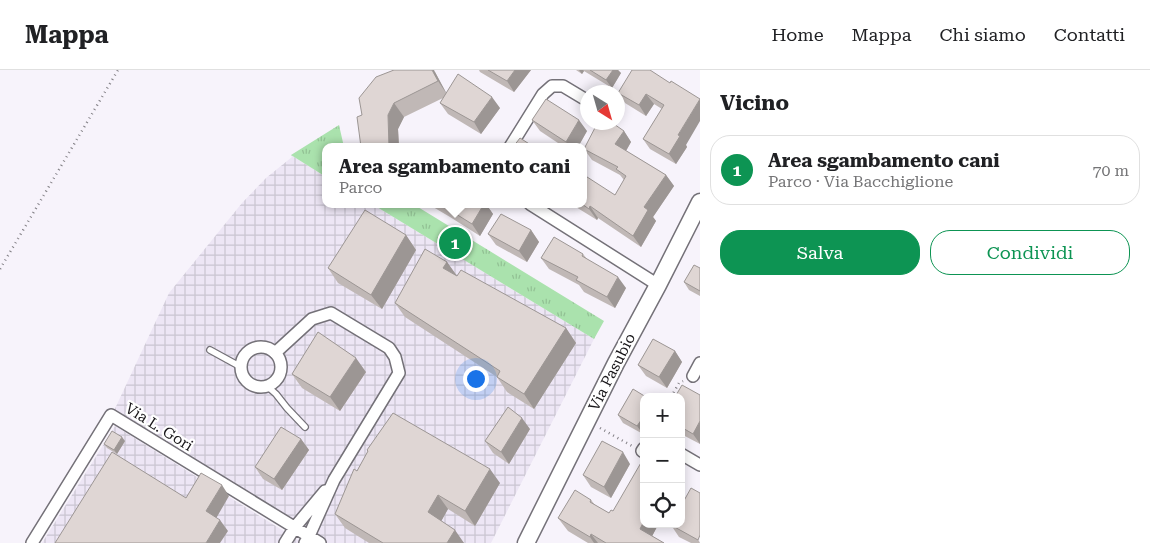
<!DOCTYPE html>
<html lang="it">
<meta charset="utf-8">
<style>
:root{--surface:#fff;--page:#f2f2f2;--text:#202124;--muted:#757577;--line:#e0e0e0;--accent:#0d9453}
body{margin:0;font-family:"Roboto Serif",serif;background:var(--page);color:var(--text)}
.controls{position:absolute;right:15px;bottom:15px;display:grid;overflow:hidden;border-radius:10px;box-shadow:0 2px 12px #0003}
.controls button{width:45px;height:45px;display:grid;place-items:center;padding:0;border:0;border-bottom:1px solid var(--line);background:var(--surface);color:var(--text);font:25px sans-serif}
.compass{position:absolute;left:580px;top:15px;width:45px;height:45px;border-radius:50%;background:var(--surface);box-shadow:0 2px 12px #0003;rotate:143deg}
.you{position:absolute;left:475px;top:308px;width:18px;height:18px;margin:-12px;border:4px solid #fff;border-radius:50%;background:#1a73e8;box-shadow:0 0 0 8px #1a73e833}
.badge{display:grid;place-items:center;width:32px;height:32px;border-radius:50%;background:var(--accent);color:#fff;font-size:16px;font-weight:700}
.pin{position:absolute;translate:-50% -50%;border:2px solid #fff;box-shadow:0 1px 5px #0006}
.popup{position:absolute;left:322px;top:73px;width:265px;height:65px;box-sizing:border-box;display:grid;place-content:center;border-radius:10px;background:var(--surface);filter:drop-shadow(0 1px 4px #0005);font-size:16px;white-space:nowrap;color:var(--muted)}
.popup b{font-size:19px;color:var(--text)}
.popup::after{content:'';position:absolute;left:50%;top:100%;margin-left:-10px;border:10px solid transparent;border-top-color:var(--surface)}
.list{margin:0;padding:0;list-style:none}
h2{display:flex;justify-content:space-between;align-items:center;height:65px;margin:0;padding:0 20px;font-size:21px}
h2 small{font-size:16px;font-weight:400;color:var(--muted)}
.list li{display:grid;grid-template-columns:32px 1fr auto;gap:15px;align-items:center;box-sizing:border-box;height:70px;margin:0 10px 10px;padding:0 10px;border:1px solid var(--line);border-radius:20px}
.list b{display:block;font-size:19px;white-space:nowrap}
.list p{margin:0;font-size:16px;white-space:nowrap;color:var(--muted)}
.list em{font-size:16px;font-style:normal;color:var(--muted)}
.actions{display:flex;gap:10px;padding:15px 20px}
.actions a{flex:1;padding:11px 0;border:1px solid var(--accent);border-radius:20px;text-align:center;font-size:18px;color:var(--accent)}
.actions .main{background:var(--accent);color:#fff}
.icon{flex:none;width:28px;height:28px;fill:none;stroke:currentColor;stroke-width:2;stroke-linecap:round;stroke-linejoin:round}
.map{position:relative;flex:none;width:700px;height:473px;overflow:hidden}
header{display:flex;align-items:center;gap:30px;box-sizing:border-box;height:70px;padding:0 25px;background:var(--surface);border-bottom:1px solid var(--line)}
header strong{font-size:24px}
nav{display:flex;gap:28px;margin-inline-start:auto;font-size:18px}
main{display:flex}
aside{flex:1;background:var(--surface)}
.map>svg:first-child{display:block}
.industrial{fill:url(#industrial-grid)}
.park{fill:url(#park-tufts)}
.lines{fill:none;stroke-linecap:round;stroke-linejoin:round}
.lane-casing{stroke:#747178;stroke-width:8}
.street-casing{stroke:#747178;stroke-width:14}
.secondary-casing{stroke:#747178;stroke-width:19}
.path{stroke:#838086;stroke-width:2.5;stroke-dasharray:1 4;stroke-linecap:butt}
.lane{stroke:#fff;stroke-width:5.5}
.street{stroke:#fff;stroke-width:11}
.secondary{stroke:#fff;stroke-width:16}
.wall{fill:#c0b8b6}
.shaded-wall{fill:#9c9694}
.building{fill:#dfd6d4;stroke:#9c9694}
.labels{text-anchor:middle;stroke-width:4.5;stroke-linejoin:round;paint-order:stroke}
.street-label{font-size:15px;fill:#181619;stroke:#fff}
</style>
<header>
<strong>Mappa</strong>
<nav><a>Home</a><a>Mappa</a><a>Chi siamo</a><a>Contatti</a></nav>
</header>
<main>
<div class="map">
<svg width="700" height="473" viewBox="0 0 700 473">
<defs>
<pattern id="industrial-grid" width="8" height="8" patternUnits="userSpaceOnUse" patternTransform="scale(1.25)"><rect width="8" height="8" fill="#ede6f5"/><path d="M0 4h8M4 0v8" fill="none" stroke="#cac5d1"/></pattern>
<pattern id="park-tufts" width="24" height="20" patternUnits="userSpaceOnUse" patternTransform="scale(1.25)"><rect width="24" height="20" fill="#aae2ad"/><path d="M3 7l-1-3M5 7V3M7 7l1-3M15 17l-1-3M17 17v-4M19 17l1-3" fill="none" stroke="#92c194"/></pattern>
</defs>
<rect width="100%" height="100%" fill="#f7f3fb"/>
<path class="industrial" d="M291,85L326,107V134H372L594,269L491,473H317L112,345L169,223L242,133L266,108L292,87Z
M115,356L303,473H42Z"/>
<path class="park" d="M339,55L344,77H326V107L291,85Z
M372,134H413L604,251L594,269Z"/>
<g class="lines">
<defs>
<path id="lane" d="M210,280L241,297
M267,316L276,324L287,338L305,357"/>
<path id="street" d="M510,77L543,24L552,16H563L588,31
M530,134L658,215
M241 297a20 20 0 1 1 40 0a20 20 0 1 1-40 0Z
M275,283L312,249L331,243L389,278L395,287L399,303L334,410L309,466L305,473
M693,306L700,293
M644,378L642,381L644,382
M681,384L700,395
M32,473L111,345L320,473
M285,473L295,457L325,421"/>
<path id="secondary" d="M526,473L616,293L658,215L700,132"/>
</defs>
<use href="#lane" class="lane-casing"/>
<use href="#street" class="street-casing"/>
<use href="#secondary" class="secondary-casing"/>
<path class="path" d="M0,199L118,0
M671,327L679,313L683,311
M600,358L632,376"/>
<use href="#lane" class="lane"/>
<use href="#street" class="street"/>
<use href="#secondary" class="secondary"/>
</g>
<path class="wall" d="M479,0H531L514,22L480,2Z
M576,0H618L621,3L612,18L584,1L582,4Z
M650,0L687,77L676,94L650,79L643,69L662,39L654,34L646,46L625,33L618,23Z
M435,2L446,23L500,38L481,64L448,44L440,33L443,28L404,47L398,59L399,77H361L362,45Z
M532,50L587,61L578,77H564L540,61Z
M624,61L631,72L626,81L666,105L674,116L653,147L656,151L641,177L598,148L597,150L571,134H584L615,125L624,110L620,105L592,90L584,79Z
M428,134H486L493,144L480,166L450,147Z
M531,160L539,172L527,192L496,175L488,164Z
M406,165L416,180L382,239L338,213L328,198Z
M583,184L587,189L626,218L615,238L584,222L579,215L549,199L541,188Z
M447,192L457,206L566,258L576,273L534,339L507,322L497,307L405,247L395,233Z
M700,198V226L689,220L684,212Z
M675,281L682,292L667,318L646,306L638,295Z
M366,302L340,341L302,318L292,304Z
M633,319L643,364L623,353L618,345Z
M700,325V374L681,364V327Z
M530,359L509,394L493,383L485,371Z
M301,369L309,380L282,420L263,409L255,397Z
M125,371L117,384L107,378L104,374Z
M367,380L500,413L475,456L448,439L441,451L464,473H369L345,458L335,444L357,401L368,381Z
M630,394L611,428L591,417L583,405Z
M591,430L595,435L609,443L644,454H660L659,456L658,455L652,466L664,473H588L568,461L558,448Z
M681,436L700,473H691L679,467L671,455Z"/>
<path class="shaded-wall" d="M432,0H434L435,2L448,26L438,11Z
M515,0H531L514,22L507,11Z
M579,0H583L584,1L582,4Z
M613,0H618L621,3L612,18L606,10Z
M646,24L654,34L646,46L639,35Z
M492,27L500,38L481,64L474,52Z
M700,29V51L686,75L687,77L676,94L669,84L678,65Z
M394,33L404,47L398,59L399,77H389L388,45Z
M579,50L587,61L578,77H569L566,72Z
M624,61L631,72L623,86L615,74Z
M666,105L674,116L653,147L656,151L641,177L633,166L644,137Z
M484,134H486L493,144L480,166L472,154Z
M590,136L598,148L597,150L589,139Z
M531,160L539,172L527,192L519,181Z
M406,165L416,180L382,239L371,225Z
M447,192L457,206L443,198Z
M618,207L626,218L615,238L607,227Z
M566,258L576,273L534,339L524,324Z
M675,281L682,292L667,318L659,307Z
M356,288L366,302L340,341L330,327Z
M644,346V362L643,364L637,356Z
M522,348L530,359L509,394L501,382Z
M700,351V374L693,364Z
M122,367L125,371L117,384L114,380Z
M301,369L309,380L282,420L274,409Z
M623,382L630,394L611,428L604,417Z
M490,399L500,413L475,456L465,441Z
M222,415L229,426L214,452L206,441Z
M438,425L448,439L438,457L428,442Z
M220,450L228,461L220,473H206Z
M644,451V454H657L658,455L649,472L640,459Z
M455,460L464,473H447Z
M591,464L598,473H594L590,467Z"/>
<path class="building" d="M394,0H432L438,11L394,33L388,45L389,77H361L357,47L362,45L359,28L376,7Z
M488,0H515L507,11Z
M590,0H613L606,10Z
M632,0H650L670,13L671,11L700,29L678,65L680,66L669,84L643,69L664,35L646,24L639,35L618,23Z
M458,4L492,27L474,52L440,33Z
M546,29L579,50L566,72L532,50Z
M598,52H611L624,61L615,74L666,105L644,137L648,140L633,166L590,136L589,139L582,134H584V105L615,125L626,106L616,99L618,97L584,79Z
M520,68L534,77H513Z
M440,134H484L472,154Z
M365,140L406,165L371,225L328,198Z
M501,144L531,160L519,181L488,164Z
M554,167L583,184L582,186L618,207L607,227L576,210L578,207L541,188Z
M425,179L447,192L443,198L457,206L461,200L566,258L524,324L497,307L500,301L395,233Z
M694,195L700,198V221L684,212Z
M318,262L356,288L330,327L292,304Z
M653,269L675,281L659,307L638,295Z
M682,315L700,325V351L693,364L681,357V327H675Z
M633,319L646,327H644V346L637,356L618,345Z
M508,337L522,348L501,382L485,371Z
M393,343L490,399L465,441L438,425L428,442L455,460L447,473H383L335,444L354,399L357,401L368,381L367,380Z
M281,357L301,369L274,409L255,397Z
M112,361L122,367L114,380L104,374Z
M602,371L623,382L604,417L583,405Z
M112,382L186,428L201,403L222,415L206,441L220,450L206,473H55Z
M642,391L644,392V451L640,459L664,473H606L591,464L590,467L558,448L575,420L591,430L590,432L609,443L611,440L613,441Z
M691,418L700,423V465L698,470L671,455V454H681V436Z"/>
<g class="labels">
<g class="street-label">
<text transform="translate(612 302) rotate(-63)" y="5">Via Pasubio</text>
<text transform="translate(159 357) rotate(32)" y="5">Via L. Gori</text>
</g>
</g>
</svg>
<div class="controls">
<button>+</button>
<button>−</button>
<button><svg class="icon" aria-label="locate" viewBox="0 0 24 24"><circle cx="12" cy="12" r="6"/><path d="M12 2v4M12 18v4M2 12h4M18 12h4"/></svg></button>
</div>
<svg class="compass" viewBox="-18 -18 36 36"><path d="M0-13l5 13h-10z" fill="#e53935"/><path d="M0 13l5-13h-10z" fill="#757577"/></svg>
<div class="you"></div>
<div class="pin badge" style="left:455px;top:173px">1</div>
<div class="popup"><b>Area sgambamento cani</b>Parco</div>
</div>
<aside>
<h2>Vicino<small></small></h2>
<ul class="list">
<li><span class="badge">1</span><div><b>Area sgambamento cani</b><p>Parco · Via Bacchiglione</p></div><em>70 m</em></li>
</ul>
<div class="actions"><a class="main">Salva</a><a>Condividi</a></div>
</aside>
</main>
